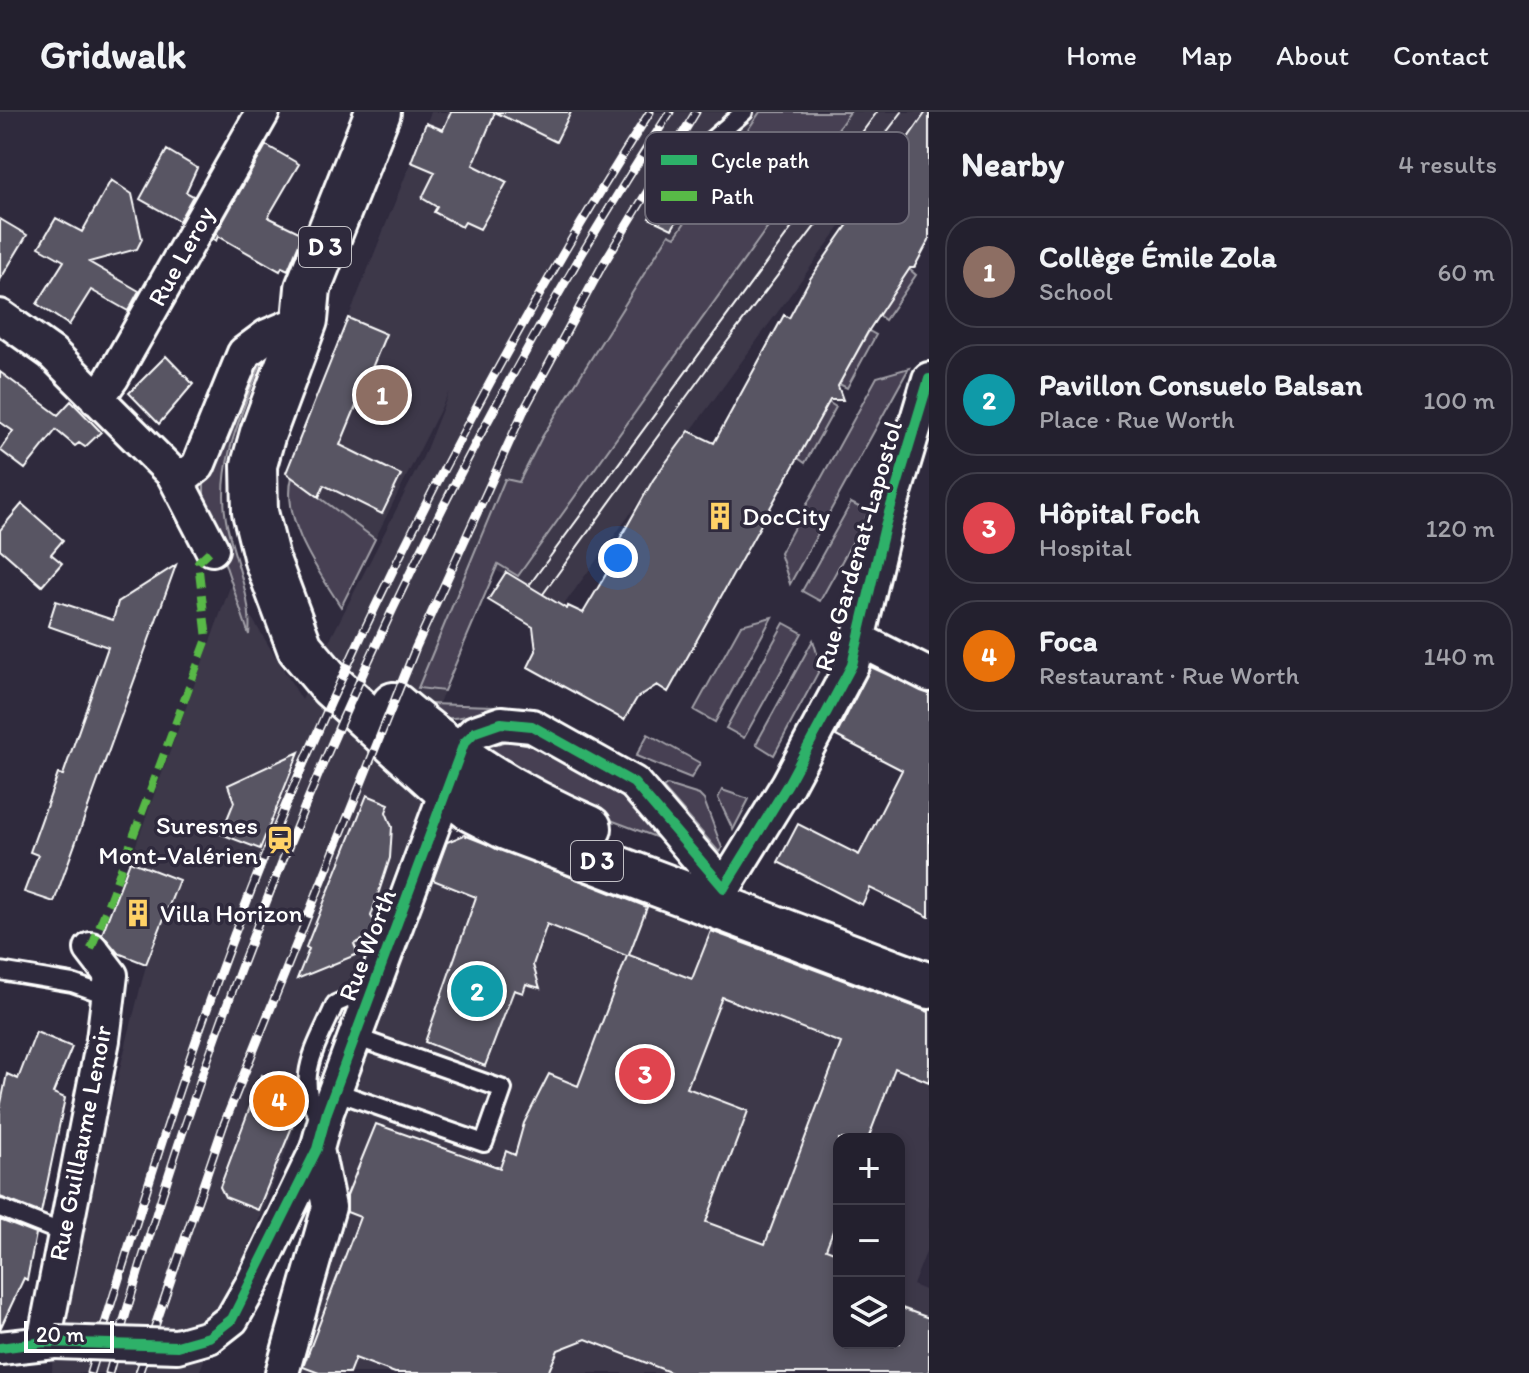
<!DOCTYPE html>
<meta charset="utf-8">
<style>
:root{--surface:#23202e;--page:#2b2836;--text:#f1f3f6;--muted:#a3a3aa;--line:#403e4a;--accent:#b45309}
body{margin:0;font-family:Itim,sans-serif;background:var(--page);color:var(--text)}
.controls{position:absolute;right:24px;bottom:24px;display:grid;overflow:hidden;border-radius:16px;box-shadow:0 4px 12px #0003}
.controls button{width:72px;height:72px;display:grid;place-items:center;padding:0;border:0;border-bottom:2px solid var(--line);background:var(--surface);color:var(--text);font:40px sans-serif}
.scale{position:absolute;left:24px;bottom:20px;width:90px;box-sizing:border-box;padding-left:8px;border:4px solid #fff;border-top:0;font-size:22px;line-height:28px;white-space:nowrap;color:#fff;-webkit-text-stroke:6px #2f2a3d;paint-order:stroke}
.you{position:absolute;left:618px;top:446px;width:28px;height:28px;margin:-20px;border:6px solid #fff;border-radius:50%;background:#1a73e8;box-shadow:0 0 0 12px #1a73e833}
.badge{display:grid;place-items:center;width:52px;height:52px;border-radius:50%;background:var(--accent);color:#fff;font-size:26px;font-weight:700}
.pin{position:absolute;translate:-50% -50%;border:4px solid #fff;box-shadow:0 2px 8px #0006}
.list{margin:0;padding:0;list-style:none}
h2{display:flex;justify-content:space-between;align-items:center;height:104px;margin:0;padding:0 32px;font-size:34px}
h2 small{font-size:26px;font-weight:400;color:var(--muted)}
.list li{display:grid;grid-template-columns:52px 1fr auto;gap:24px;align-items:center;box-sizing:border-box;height:112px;margin:0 16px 16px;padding:0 16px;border:2px solid var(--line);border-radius:32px}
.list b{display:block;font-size:30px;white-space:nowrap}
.list p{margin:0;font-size:26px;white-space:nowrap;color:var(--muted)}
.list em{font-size:26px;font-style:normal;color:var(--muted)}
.icon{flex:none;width:44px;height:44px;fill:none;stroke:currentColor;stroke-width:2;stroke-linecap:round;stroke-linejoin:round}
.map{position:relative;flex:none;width:929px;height:1261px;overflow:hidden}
header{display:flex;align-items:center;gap:48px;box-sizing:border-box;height:112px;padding:0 40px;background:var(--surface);border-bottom:2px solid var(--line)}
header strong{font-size:38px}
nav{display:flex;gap:44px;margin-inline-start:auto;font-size:28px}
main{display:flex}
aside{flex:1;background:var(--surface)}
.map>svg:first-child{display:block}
.built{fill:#3c3749;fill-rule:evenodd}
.green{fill:#464152;stroke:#a2a0a8;stroke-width:2}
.building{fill:#595564;stroke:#fff;stroke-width:2;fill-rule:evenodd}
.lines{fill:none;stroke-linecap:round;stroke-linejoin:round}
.lane-casing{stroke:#fff;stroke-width:22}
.street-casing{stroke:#fff;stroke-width:38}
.primary-casing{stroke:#fff;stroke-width:50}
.lane{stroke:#2f2a3d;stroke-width:16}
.street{stroke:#2f2a3d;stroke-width:32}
.primary{stroke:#2f2a3d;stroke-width:44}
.tram{stroke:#fff;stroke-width:2}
.rail-casing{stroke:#fff;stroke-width:9}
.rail{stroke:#2f2a3d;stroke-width:6;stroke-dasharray:18;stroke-linecap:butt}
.street-bridge-casing{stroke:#fff;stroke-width:38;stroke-linecap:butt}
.street-bridge{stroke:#2f2a3d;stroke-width:32}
.quiet{stroke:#58b947;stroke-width:8;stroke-dasharray:16 8;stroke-linecap:butt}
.cycleway-casing{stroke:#2f2a3d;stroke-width:15}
.cycleway{stroke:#2db169;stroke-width:10}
.labels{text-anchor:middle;stroke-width:7;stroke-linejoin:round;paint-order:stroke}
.shield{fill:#2f2a3d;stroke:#c1bfc5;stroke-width:2}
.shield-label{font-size:24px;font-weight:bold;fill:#fff}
.street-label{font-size:26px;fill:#fff;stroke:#2f2a3d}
.poi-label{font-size:26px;fill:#fff;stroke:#2f2a3d;text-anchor:start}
.key{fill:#2f2a3d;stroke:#6d6a77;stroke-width:2}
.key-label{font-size:22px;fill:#fff}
</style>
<header>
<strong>Gridwalk</strong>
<nav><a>Home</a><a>Map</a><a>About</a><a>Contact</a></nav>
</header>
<main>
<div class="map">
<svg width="929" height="1261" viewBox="0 0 929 1261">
<rect width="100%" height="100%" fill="#2f2a3d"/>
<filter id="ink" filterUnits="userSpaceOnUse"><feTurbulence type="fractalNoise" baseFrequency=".0125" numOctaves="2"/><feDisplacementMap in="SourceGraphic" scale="16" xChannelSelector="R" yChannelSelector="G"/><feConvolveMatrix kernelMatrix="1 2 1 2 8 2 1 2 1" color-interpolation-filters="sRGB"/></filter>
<g filter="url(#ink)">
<path class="built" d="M431,0H924L563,494L495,458L437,596L427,678L199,1261H52L53,1222L145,857L179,769L130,749L231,472L302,588L318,551L423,345L449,280L375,427L286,361Z
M464,723L929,898V1133L913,1173L929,1180V1261H294L342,1088L334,1034L445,731ZM839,1027H899V1231H839Z"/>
<path class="green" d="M760,0H850L518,464L498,452L444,579L418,576L505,367L519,370L542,325L669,122L675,125Z
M909,157L916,163L885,208L878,203Z
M869,219L876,223L847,276L839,272Z
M265,241C245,295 216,349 226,408C233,445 253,486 249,523L204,389V369L246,258Z
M909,256L790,472L780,441L877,265Z
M828,290L836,295L805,351L798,346Z
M292,365L375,427L341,495C319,460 281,408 292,365Z
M851,391L869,400L820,489L802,479Z
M772,505L715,610L694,598L741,513Z
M784,511L802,521L744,626L726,616Z
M813,528L821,555L774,643L756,632Z
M429,592L527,595L540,602C522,602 504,599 486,601C456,603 453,614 424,597Z
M648,622L700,651L691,666L636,644Z
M503,630C553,626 628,689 666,719L661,727L592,701L485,636Z
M667,673L699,683L704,688L722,736L719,740L663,676Z
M722,678L749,687L733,718L718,686Z"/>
<path class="building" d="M451,0H571L556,30L495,0L473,53L507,70L480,117L465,110L462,115L434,100L437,95L422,86L435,60L411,50L426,11L443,18Z
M926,0H929V128L914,156H910L869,218L838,274L843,288H830L668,580L657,573L637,586L624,608L528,555L536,539L533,515L488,488L506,460L567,497L568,494L583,501L618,442L613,439L653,368L689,319L714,331L784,203L789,206L810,167Z
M266,33L299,52L268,105L303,122L288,158L282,155L280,159L218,124L216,129L213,127Z
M167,38L197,56L186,80L193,84L179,109L140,87Z
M683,48L705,60L672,117L649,106Z
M111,68L132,82L142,127L137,137L89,150L139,179L128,199L91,178L69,213L37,192L64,149L39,135L56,106L82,120Z
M0,107L27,123L0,168Z
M348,206L386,222L340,333L401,363L382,402L324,373L319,385L286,361Z
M166,244L193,272L159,312L129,281Z
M0,260L58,303L71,289L101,320L85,335L79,331L75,334L56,318L25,357L0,338L13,319L0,310Z
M22,392L63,428L51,442L62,451L42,474L0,437V418Z
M176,453L54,790L24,780L38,743L30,740L58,662L63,663L108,535L48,514L56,489L113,508L118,490Z
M871,555L929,582V805L870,776L862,793L778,750L798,712L859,743L902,658L836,624Z
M299,640L260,737L221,722L234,690L228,673Z
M367,683L389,692L386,700L392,715L390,746L371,804L376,812L371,824L354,832L358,842L297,867L309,837L306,835Z
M464,723L647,795L629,843L692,867L711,819L929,900V970L895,956L868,1027H839V1103L826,1137L839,1142V1231H899V1195L929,1206V1261H672L586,1227L558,1238L548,1261H395L355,1246L349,1261H319L303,1255L360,1105L347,1100V1083L376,1012L500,1056L506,1039L515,1043L524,1011L549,962L578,974L627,844L547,812L533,853L540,876L526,872L523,881L514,878L485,954L425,930L476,785L433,768L447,730ZM722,885L841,931L765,1132L706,1110L748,999L687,976Z
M130,749L179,768L146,852L118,841L102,822Z
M36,920L72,935L53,981L65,986L41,1101L0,1085V996L7,962L18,967Z
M262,963L301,993L258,1098L225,1085L220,1075Z
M0,1108L36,1122L27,1168L24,1166L0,1217Z"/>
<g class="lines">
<defs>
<path id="lane" d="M702,36L744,0
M0,859L72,871L106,883
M334,979L484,1031L503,977L355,925
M325,1013C289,971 317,935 335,892L374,875
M0,1096L63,1121"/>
<path id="street" d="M0,204L52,241L173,362L212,437
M97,287L112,266L263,0
M173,362H188L198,354L244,241L267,224L305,208
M858,527L929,563
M724,776L788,672L852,553L885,414L929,267
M209,1225L232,1207L252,1172L317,1037L327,1000L464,631L475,620L501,611L532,614L634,671L724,776
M44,1230L103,928L111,863L91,837
M0,1236L55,1230
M282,1261L329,1095L317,1037"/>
<path id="primary" d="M378,0L308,176L305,208L263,321L254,353L255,400L267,448L300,536L332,574L448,679L473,698L506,715L929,874
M394,593C459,648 511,683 589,716"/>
</defs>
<use href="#lane" class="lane-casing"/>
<use href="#street" class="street-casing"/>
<use href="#primary" class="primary-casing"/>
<use href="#lane" class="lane"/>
<use href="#street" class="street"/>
<use href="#primary" class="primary"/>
<path class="tram" d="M530,472L877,0
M543,482L714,247L902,0"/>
<defs>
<path id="rail" d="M90,1261C148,1070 207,879 285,695C387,454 509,221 650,0
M109,1261C233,816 418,388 670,0
M139,1261L224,1012L416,535L524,298L602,154L696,0"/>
</defs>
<use href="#rail" class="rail-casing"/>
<use href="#rail" class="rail"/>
<defs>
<path id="street-bridge" d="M55,1230L177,1234L209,1225"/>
</defs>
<use href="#street-bridge" class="street-bridge-casing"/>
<use href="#street-bridge" class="street-bridge"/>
<path class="quiet" d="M91,837L207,527L198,450L212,437"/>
<defs>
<path id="cycleway" d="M724,776L788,672L852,553L885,414L929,267
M0,1236L44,1230L177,1234L209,1225L232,1207L317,1037L327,1000L464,631L475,620L501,611L532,614L634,671L724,776"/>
</defs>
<use href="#cycleway" class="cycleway-casing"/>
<use href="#cycleway" class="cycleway"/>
</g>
</g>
<defs>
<symbol id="building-bare" viewBox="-9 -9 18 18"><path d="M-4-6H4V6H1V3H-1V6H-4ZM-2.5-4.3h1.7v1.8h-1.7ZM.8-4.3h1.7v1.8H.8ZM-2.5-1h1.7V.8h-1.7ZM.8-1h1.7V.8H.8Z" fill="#ffd166" stroke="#2f2a3d" stroke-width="2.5" paint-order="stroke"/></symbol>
<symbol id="station-bare" viewBox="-9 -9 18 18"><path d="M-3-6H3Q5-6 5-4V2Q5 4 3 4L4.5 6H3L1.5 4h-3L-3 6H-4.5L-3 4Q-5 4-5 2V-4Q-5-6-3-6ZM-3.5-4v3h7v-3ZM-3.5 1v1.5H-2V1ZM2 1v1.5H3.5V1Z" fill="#ffd166" stroke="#2f2a3d" stroke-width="2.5" paint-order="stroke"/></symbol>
</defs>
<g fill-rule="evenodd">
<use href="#building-bare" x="700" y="384" width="40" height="40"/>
<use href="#station-bare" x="260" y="708" width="40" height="40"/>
<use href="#building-bare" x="118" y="781" width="40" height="40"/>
</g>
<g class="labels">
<g class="shield">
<rect x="299" y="115" width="52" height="40" rx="6"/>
<rect x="571" y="729" width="52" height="40" rx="6"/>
</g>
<g class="shield-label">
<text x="325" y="143">D 3</text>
<text x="597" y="757">D 3</text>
</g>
<g class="street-label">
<text transform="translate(181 144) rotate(-61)" y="9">Rue Leroy</text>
<text transform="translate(858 434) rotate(-74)" y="9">Rue Gardenat-Lapostol</text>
<text transform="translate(367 833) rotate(-69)" y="9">Rue Worth</text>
<text transform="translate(80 1031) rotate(-79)" y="9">Rue Guillaume Lenoir</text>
</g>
<g class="poi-label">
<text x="742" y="413">DocCity</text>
<text x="258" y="722" text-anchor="end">Suresnes<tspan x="258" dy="30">Mont-Valérien</tspan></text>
<text x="160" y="810">Villa Horizon</text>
</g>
</g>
<rect x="645" y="20" width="264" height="92" rx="12" class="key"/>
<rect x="661" y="43" width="36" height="10" fill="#2db169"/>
<rect x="661" y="79" width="36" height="10" fill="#58b947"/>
<g class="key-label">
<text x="711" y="56">Cycle path</text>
<text x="711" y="92">Path</text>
</g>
</svg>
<div class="controls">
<button>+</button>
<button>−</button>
<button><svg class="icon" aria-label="layers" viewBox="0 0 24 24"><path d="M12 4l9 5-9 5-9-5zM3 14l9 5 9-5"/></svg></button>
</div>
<div class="scale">20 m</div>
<div class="you"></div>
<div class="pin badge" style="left:382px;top:283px;background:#8d6e63">1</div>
<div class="pin badge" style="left:477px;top:879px;background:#0f9aa8">2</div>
<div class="pin badge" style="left:645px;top:962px;background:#e0444e">3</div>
<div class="pin badge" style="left:279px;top:989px;background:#e8710a">4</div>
</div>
<aside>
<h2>Nearby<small>4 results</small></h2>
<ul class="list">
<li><span class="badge" style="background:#8d6e63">1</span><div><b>Collège Émile Zola</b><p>School</p></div><em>60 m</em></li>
<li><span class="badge" style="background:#0f9aa8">2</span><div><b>Pavillon Consuelo Balsan</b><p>Place · Rue Worth</p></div><em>100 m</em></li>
<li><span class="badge" style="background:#e0444e">3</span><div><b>Hôpital Foch</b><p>Hospital</p></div><em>120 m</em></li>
<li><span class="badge" style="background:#e8710a">4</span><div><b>Foca</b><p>Restaurant · Rue Worth</p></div><em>140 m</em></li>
</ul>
</aside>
</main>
